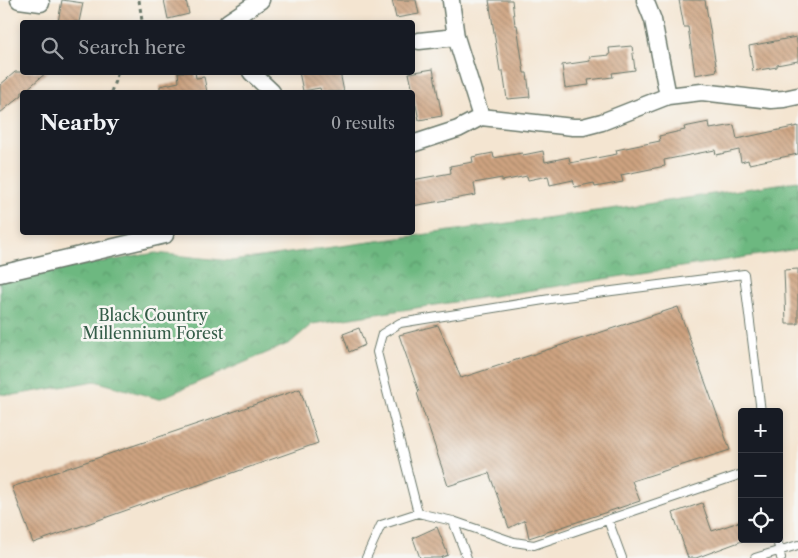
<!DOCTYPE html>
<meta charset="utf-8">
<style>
:root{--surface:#171b24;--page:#242831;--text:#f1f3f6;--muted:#9ea1a6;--line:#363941}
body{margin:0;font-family:"Libre Caslon Text",serif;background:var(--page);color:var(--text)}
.controls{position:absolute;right:15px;bottom:15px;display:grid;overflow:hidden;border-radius:5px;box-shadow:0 2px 8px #0003}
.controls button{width:45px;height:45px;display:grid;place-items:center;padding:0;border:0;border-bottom:1px solid var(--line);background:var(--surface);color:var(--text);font:25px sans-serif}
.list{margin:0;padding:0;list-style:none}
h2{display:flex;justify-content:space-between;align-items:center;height:65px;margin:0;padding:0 20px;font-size:21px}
h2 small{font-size:16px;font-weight:400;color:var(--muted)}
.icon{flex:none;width:28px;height:28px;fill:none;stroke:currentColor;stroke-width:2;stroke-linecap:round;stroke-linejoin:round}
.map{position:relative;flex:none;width:798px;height:558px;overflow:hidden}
.search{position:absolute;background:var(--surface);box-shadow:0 2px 8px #0003;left:20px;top:20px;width:395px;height:55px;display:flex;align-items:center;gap:12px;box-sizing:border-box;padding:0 18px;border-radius:5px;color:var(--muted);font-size:19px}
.panel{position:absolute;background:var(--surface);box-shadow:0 2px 8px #0003;left:20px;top:90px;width:395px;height:145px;border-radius:5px}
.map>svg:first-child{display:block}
.forest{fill:url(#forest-crowns);stroke:#467a5a}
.building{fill:url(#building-back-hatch)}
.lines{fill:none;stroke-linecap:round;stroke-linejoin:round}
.lane-casing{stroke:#6a786b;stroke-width:10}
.street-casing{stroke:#6a786b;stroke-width:19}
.path{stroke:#6a786b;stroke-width:3;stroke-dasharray:4 4;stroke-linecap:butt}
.lane{stroke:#fff;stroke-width:8}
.street{stroke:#fff;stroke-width:16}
.labels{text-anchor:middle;stroke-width:5;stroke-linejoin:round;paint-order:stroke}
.park-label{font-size:16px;fill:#345c48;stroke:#f6f6f2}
</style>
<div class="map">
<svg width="798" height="558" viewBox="0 0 798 558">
<defs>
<pattern id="forest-crowns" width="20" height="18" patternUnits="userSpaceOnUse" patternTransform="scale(1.25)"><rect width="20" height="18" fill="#6db880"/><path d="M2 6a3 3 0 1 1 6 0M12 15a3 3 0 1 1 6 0" fill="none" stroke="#59976a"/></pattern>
<pattern id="building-back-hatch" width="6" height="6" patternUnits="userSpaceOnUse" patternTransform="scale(1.25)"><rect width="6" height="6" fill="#cea380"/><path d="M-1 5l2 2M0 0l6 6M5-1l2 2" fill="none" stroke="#a7866a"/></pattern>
</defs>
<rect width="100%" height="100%" fill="#f6f6f2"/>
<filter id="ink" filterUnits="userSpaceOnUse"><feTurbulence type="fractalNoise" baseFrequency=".02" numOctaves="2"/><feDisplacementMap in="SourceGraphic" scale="10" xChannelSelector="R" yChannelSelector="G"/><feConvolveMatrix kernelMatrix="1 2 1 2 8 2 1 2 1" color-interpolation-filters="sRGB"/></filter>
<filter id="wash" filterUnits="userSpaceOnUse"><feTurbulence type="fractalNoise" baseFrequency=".0096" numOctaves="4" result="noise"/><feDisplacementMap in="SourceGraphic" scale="20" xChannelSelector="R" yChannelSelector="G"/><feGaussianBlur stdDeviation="1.12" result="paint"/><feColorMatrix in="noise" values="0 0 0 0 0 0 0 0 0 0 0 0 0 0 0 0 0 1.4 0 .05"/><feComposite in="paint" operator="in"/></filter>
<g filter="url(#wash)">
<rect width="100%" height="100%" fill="#f4e5d1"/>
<path class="forest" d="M798,181V249L312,324L290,343L159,399L95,381L14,395L0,394V279L155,253L231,261L647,204Z"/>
<g id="blocks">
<path class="building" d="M62,0L83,3L79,22H58Z
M164,0H186L189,14L168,19Z
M392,0H416L419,14L396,18Z
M489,0H512L515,25H517L524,73H527L530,97L507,99L503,71H500Z
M679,0H705L717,71L695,75L688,27H684Z
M796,37L798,47V61L777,65V67L753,71L749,46Z
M632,46L635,70L612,73L613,77L588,80L589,85L565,88L562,65L590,61L589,57L610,55L609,48Z
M433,69L442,116L419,120L409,73Z
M15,72H47L26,90L27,91L22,92V95L0,113V85Z
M178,72H195L196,78L204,77L207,92H160V86L179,82Z
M299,72H340L344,92H321L320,88L303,91Z
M709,122L710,129L734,125L737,139L798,126V154L749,164L748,160L741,162L739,150L716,155L715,150L664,160L665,166L621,175L623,182L595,187L594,183L575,187L573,180L550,185L548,176L528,180L527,176L502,181V178L474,183L476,195L412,206V180L451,173L450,166L473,162L472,157L493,153L494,158L522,153L523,155L543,151L545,162L569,157L570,163L617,154L616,150L660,141L659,136L685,130L684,127Z
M798,269V324H786L784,270Z
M678,307L730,450L632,481L640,501L529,538L525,520L509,528L489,473L448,486L417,393L419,392L399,335L438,325L461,378Z
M359,328L365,345L349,352L343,334Z
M300,389L318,443L33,543L12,487Z
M702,503L712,531L742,521V541L696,558H688L673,513Z
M437,527L448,555L440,558H420L413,538Z"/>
</g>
</g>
<g filter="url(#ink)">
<use href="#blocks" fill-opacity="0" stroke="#6a786b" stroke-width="1"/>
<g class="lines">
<defs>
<path id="lane" d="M418,513L453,521L514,542L534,545L742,474
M608,520L622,558
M453,521L467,558
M777,539L781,558
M366,558L381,525L418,513L377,352L382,334L400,323L550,299L744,274L761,412
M755,558L798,545"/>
<path id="street" d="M19,0L41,3
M645,0L653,20L668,96
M451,1L456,37L481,117
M228,22L261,0
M419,41L456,37
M251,72L272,92
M412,144L458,129L481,117L573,127H583L602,122L668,96L702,92L771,100L784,99L798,96
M0,274L165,235"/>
</defs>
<use href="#lane" class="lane-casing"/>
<use href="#street" class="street-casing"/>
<path class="path" d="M139,0L142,21L141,22
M111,92L118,72"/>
<use href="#lane" class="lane"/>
<use href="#street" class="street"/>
</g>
</g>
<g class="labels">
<g class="park-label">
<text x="153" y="321">Black Country<tspan x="153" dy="18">Millennium Forest</tspan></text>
</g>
</g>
</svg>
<div class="controls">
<button>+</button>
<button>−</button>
<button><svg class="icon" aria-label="locate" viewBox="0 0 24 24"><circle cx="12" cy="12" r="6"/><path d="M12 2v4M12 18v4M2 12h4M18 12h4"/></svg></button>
</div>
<div class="search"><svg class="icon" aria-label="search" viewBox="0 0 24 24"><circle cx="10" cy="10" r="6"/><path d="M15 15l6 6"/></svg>Search here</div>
<section class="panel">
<h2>Nearby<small>0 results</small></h2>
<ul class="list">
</ul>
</section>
</div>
